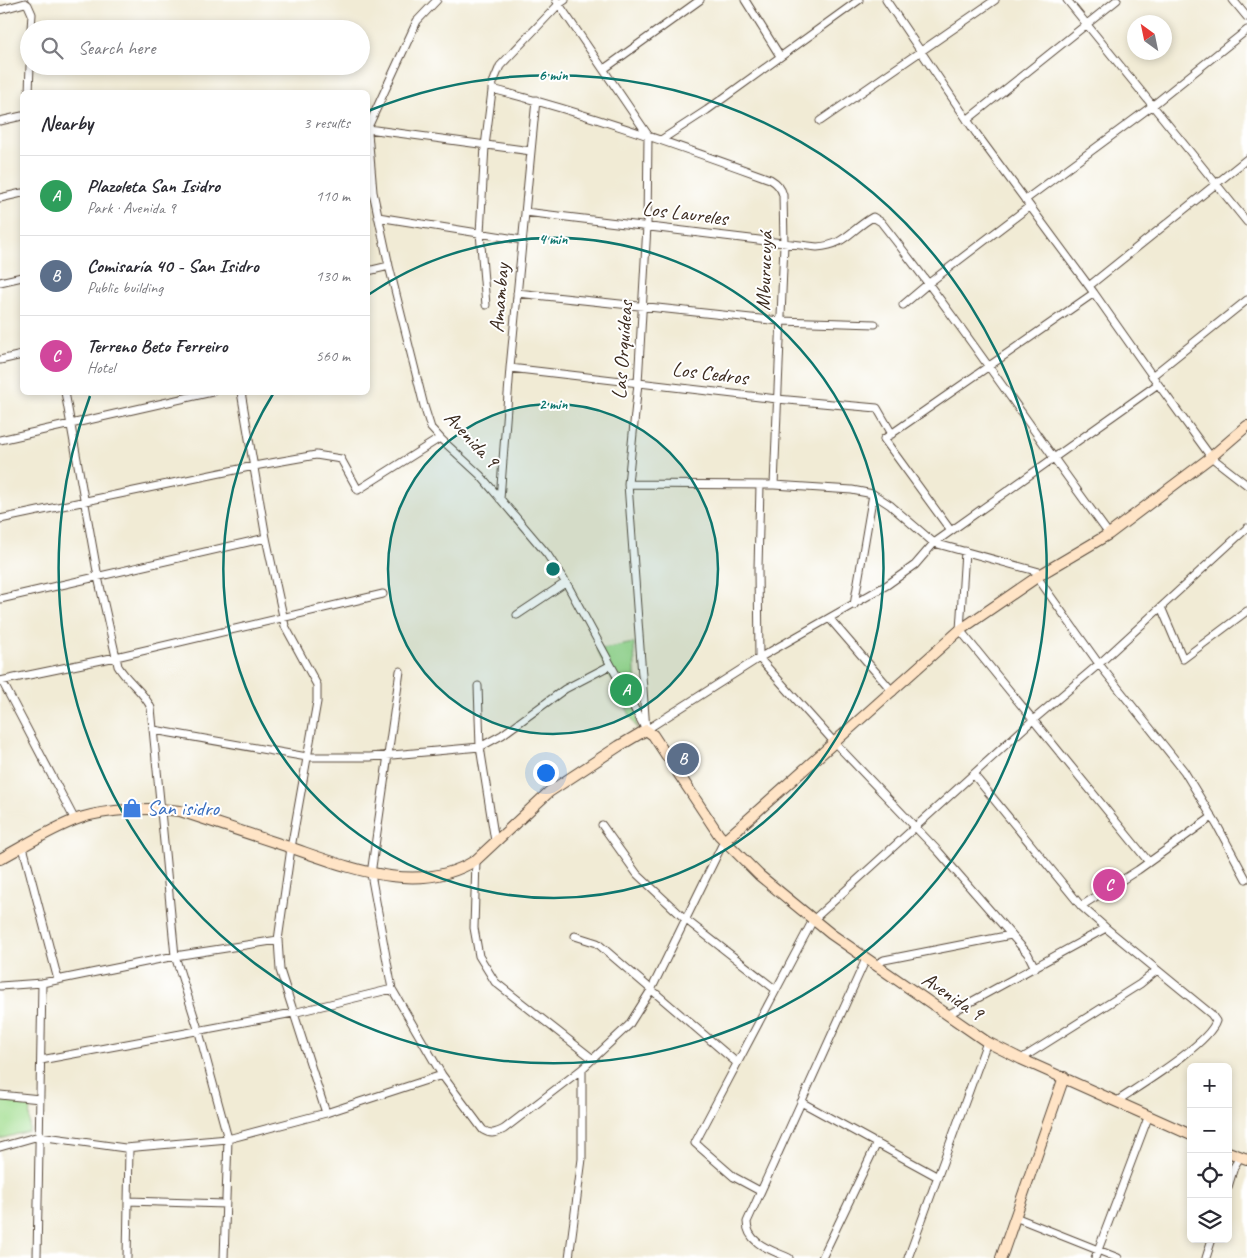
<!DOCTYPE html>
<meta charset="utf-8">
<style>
:root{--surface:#fff;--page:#f7f7f7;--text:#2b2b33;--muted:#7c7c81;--line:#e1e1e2;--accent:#1f6fb2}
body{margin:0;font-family:Caveat,sans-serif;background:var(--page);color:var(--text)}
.controls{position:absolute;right:15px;bottom:15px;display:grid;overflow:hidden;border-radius:8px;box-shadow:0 2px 8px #0003}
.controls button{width:45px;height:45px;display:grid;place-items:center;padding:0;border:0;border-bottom:1px solid var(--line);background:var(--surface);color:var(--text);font:25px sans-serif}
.compass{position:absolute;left:1127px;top:15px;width:45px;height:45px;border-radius:50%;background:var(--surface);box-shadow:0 2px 8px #0003;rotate:327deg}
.you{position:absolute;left:545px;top:772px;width:18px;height:18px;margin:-12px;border:4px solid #fff;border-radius:50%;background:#1a73e8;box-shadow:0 0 0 8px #1a73e833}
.badge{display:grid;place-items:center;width:32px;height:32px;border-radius:50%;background:var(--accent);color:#fff;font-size:16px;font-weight:700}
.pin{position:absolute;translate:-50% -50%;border:2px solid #fff;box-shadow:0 1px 5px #0006}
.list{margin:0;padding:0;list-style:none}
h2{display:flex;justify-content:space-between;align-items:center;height:65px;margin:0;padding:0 20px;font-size:21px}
h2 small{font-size:16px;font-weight:400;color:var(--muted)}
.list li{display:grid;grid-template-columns:32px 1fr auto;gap:15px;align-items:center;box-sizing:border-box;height:80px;padding:0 20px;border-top:1px solid var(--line)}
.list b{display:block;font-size:19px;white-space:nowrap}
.list p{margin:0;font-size:16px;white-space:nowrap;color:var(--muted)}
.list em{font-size:16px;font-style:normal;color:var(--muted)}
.icon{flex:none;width:28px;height:28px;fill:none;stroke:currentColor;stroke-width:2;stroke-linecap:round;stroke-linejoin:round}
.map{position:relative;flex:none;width:1247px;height:1258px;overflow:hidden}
.search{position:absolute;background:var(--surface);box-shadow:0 2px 8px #0003;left:20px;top:20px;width:350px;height:55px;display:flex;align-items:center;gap:12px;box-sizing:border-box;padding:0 18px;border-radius:28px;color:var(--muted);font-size:19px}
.panel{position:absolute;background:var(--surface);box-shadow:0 2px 8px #0003;left:20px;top:90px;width:350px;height:305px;border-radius:8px}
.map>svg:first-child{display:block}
.green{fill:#a3de91;stroke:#6f8458}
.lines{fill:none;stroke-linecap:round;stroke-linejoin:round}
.street-casing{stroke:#564739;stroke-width:9}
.secondary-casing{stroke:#564739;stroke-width:12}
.street{stroke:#fff;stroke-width:7}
.secondary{stroke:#ffe4c6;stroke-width:10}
.ring{fill:none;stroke:#0f766e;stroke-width:2.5}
.labels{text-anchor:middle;stroke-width:4;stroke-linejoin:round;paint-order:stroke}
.street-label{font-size:21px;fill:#3b2a1e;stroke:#fff}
.shop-label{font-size:21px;fill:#366cbe;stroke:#fff;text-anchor:start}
.centre{fill:#0f766e;stroke:#fff;stroke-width:2.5}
.ring-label{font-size:15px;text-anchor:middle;font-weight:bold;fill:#0f766e;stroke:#fff;stroke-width:4;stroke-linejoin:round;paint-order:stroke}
</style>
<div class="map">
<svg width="1247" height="1258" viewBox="0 0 1247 1258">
<rect width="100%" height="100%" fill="#fff"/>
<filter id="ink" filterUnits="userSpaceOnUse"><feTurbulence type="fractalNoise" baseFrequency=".02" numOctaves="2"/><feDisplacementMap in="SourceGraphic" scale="10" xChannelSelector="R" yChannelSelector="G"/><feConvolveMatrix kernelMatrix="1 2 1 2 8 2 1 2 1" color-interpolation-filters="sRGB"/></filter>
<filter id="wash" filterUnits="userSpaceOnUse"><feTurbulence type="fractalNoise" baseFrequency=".0096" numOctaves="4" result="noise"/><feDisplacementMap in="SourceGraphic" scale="20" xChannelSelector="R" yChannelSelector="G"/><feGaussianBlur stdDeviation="1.12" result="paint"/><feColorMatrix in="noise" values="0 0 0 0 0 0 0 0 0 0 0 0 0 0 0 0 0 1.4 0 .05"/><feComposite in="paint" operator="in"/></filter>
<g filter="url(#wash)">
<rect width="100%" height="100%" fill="#f1ebd5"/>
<path class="green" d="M634,643L637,729L597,650Z
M0,1100L30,1104L29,1131L0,1139Z"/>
</g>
<g filter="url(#ink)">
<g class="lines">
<defs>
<path id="street" d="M556,0L648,135L647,226L638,383L628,484L646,730
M745,0L780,56
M886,0L976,133L1094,293L1158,384L1211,457L1247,485
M1067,0L1247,222
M1233,0L1247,17
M0,10L25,3L28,5L32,14L31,29
M604,69L700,0
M492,89C587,113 678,146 770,179C777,183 781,187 783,195L784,244L774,485
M29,92L30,66
M967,120L1117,0
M0,121L22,116
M820,121L995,0
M368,127L417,21L437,0
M368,129L531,151
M368,133L373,192L389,266L424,406L431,428L442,440L480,475L547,554L568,586L645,728
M661,140L707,110L859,0
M0,198L22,193
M1025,200L1152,106L1247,30
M525,212L817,247C846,245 850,230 873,217L881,222C961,323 1032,430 1109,534
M378,217L522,240
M368,271L389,266
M0,282L22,277
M1089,286L1247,159
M517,293L780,321L875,324
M486,305L480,233L485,146L493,83L500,66L559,4L565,0
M903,305L929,283L1030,206
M0,360L22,355
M510,368L777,399L877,408L892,434
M1152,376L1247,300
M65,392L98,577L118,666C127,682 144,691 151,708L175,956L199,1032L228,1139L224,1258
M241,392L266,538L283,616L285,626L317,685V702L291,848L278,940L280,970L326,1113
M0,440L212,392
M628,484L774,485L852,490L873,494L890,505L934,543L1043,573
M760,485L758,569L759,658L835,743L939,852L1028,954L1035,968
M500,499L510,368L536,100
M0,519L254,466L316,455L341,459L358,490L440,438
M951,531L884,439L1094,293
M965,551L960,630L1148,861
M1037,577L1099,664L1184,771L1218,827L1246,879
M0,599L266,538
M854,605L873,494
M1161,607L1183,659L1247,611
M517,615L565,583
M830,619L893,692
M400,671L371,874L392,989L442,1075L483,1130C491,1135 496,1133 504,1129L582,1069L629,1025L651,990L724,841
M0,681L116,657L383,594
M2,681L75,820
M478,686L480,747L495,841
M154,730L307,757H370L480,747L502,735L565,689L611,665
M646,730L759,658L887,585L915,565L934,543L1158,384
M974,775L1081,906L1106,928L1211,1014L1216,1021C1209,1044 1139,1086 1117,1101
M602,825L637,874L685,919L776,990
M23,847L58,980
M476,860L474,928L479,956L495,982L593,1059
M1081,906L1138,870L1212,817
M575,936L597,943L737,1063
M875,965L884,960L1011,935
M0,986L42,983L175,956L278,940
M947,1015L1106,928
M1021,1059L1140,984L1157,970
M41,1060L293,1013L392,989
M0,1095L40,1099
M801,1102L938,1177
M0,1147L39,1136L125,1148L228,1139L326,1113L442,1075
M1228,1187L1234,1167L1240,1157
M760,1191L734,1177L695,1143L813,920L1033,720L1099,664L1247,528
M128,1201L225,1204
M1015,1217L1118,1258
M37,1258L42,983
M127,1258L129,1148
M569,1258L582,1159V1069
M789,1258C772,1250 747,1244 747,1222L866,959
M822,1258L877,1143
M908,1258L987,1042
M1095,1258L1149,1115
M1206,1258L1212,1239"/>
<path id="secondary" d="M724,841L960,630L1043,573L1109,534L1211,457L1247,426
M0,859C26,845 52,828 80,818C107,809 152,807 180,811C216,823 252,835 289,847C348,867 418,897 476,860L549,792L619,746L646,730L653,735L719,835L759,875L831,934L987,1042L1021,1059L1191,1135
M1228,1152L1247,1159
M1001,1258L1064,1077"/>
</defs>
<use href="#street" class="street-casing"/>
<use href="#secondary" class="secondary-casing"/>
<use href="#street" class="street"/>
<use href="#secondary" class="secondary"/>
</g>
</g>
<circle cx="553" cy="569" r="165" fill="#0f766e" fill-opacity=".12"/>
<g class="ring">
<circle cx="553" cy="569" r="165"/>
<path d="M368 295A330 330 0 1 1 273 394"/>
<path d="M368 111A494 494 0 1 1 90 396"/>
</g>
<defs>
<symbol id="shop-bare" viewBox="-9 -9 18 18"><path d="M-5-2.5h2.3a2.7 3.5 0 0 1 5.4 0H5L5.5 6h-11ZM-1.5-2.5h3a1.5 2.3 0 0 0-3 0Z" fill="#3f7fe0" stroke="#fff" stroke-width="2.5" paint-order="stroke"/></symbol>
</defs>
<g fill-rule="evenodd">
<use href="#shop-bare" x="118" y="794" width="28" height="28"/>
</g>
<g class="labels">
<g class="street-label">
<text transform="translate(685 213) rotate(7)" y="7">Los Laureles</text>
<text transform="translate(764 271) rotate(-88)" y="7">Mburucuyá</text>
<text transform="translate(499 298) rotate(-85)" y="7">Amambay</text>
<text transform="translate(622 350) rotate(-86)" y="7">Las Orquídeas</text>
<text transform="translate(710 373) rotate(7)" y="7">Los Cedros</text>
<text transform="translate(472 439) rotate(47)" y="7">Avenida 9</text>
<text transform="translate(953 996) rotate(34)" y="7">Avenida 9</text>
</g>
<g class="shop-label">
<text x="147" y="815">San isidro</text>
</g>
</g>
<circle cx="553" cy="569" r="8" class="centre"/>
<g class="ring-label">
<text x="553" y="80">6 min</text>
<text x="553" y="244">4 min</text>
<text x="553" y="409">2 min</text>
</g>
</svg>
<div class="controls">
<button>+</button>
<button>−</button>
<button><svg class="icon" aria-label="locate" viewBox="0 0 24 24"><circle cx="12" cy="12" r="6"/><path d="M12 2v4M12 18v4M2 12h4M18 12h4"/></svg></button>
<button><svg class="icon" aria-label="layers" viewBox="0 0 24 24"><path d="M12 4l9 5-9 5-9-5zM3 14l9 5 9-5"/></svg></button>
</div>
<svg class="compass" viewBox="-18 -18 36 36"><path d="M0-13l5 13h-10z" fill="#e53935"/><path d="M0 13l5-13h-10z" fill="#7c7c81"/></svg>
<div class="you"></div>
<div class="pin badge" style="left:626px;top:690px;background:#2e9e5b">A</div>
<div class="pin badge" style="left:683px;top:759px;background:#5c6f8a">B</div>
<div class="pin badge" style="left:1109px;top:885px;background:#d1479c">C</div>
<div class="search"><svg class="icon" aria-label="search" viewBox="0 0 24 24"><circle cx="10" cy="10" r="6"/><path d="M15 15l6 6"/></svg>Search here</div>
<section class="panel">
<h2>Nearby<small>3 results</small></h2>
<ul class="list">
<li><span class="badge" style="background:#2e9e5b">A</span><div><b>Plazoleta San Isidro</b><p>Park · Avenida 9</p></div><em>110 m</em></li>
<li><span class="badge" style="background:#5c6f8a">B</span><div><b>Comisaría 40 - San Isidro</b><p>Public building</p></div><em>130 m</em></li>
<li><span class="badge" style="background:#d1479c">C</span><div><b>Terreno Beto Ferreiro</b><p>Hotel</p></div><em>560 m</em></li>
</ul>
</section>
</div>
